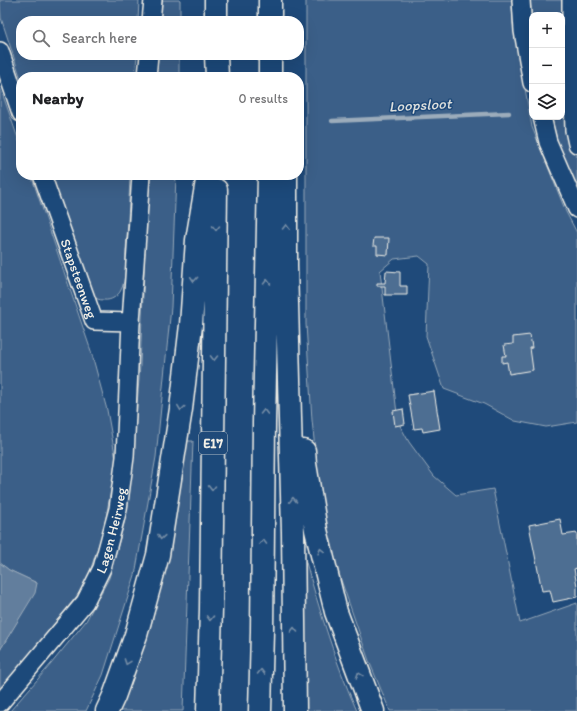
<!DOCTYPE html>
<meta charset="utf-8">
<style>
:root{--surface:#fff;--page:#f6f6f6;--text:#202124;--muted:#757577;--line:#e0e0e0}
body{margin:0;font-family:Itim,sans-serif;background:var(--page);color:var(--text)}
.controls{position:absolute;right:12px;top:12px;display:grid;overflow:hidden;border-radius:8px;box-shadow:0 4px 16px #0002}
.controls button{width:36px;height:36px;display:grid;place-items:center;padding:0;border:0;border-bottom:1px solid var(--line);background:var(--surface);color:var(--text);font:20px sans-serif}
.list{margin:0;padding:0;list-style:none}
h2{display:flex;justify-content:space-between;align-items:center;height:52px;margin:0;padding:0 16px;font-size:17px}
h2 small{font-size:13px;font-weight:400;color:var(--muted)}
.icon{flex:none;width:22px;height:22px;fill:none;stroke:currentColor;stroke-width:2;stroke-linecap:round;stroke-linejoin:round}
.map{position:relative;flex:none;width:577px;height:711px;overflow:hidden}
.search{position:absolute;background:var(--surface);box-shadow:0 4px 16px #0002;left:16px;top:16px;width:288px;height:44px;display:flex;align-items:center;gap:10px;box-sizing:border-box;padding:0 14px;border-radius:16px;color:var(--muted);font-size:15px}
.panel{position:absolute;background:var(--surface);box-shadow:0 4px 16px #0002;left:16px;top:72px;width:288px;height:108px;border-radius:16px}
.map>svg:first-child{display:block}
.green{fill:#3a5f88;stroke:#97a8b8}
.water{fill:#627e9d;stroke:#9cacbb}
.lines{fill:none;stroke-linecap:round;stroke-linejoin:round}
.stream{stroke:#9cacbb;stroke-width:4.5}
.building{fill:#4d6e92;stroke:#f4f1e8}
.minor-casing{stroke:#f4f1e8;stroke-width:20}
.highway-casing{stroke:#f4f1e8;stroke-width:25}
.minor{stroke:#1f4a7a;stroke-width:17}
.highway{stroke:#1f4a7a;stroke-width:22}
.oneway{stroke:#748da6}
.labels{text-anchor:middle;stroke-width:3;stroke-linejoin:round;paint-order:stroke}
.shield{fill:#1f4a7a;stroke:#b4bfc7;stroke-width:1}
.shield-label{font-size:13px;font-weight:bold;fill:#f4f1e8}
.street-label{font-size:14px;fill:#f4f1e8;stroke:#1f4a7a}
.water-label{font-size:15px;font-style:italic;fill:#dee0dd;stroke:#1f4a7a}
</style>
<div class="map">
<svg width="577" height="711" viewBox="0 0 577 711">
<rect width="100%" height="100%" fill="#1f4a7a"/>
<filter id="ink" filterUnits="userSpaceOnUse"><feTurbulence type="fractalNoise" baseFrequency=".025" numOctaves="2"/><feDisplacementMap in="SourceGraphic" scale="8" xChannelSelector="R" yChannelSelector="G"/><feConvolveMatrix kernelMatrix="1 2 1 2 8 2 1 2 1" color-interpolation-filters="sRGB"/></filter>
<g filter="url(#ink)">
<path class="green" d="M0,0H139L138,21H21V55H137L135,77H21V79L1,18Z
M159,0H180V21H158Z
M306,0H512L513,23L532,127L566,212L577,233V422L546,427L515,421L484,404L444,389L426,336L429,264L419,256L394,259L380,271L398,422L409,442L434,476L456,495L493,489L520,623L577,603V711H390L369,661L331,551L318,478L312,420L306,324Z
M530,0H567L571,131L577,158V190L558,143L551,117H562V15H532V17Z
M156,55H179V77H155Z
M0,87L21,147V175H31L91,351L107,410L116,460L104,529L90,571L86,582L80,592L0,692V650L21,615L37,583L9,570L0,563Z
M52,175H130C129,200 128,225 126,250C126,260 126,281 121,290C118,296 111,301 104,300C94,300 92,295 88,287Z
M148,175H176L171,307L156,457L135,575L103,675L86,711H10L51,664L86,621L109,578L127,513L133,457L140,366Z
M187,441H193L183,711H119L132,680L151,625L167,559L180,488Z
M305,559C320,611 335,662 357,711H305Z"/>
<path class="water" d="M0,563L9,570L37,583L35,593L0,650Z"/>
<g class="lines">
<path class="stream" d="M332,121L509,113"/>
</g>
<path class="building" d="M374,238H389L388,255L377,254V246H373Z
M386,271L400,272V286H407V295H385V286H377V283H385Z
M530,335L532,348H530L533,370L509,374L507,362L502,363V356H506L504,345L513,344V337Z
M434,391L440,429L423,432L422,428L414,429L408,395Z
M403,409L405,424L395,426L393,411Z
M560,519L563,535L577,533V568L574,569L577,586V597L553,602L550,590L542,591L529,525Z"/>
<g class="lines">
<defs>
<g id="minor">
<path d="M521,0L523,31L532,83"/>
<path d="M571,0V27L574,130L577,144"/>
<path d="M151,21L153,0"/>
<path d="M0,51L21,113"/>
<path d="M147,77L149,55"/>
<path d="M542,117L548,142L577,209"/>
<path id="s1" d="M42,175L94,321L131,322"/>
<path id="s2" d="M0,703L85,602L102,568L118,509L125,457L131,322L141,175"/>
</g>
<path id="highway" d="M216,0V21
M270,0V21
M216,55L217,77
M270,55V77
M286,175V266L293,532L295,711
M304,451L305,464L316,530L336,612L373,711
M107,711L114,696L136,635L158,555L181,409L191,325L197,240L208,175
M208,711L211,609L216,190
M260,711L262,631L264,423L269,175"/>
</defs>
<use href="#minor" class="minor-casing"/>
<use href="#highway" class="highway-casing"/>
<use href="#minor" class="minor"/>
<use href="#highway" class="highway"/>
</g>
<defs><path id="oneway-chevron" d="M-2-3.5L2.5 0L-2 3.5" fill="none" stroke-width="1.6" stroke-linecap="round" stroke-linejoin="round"/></defs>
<g class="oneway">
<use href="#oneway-chevron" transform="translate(286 227) rotate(-89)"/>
<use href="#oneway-chevron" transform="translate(216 228) rotate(91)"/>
<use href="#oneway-chevron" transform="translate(194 279) rotate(94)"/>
<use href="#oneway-chevron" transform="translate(267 282) rotate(-89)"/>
<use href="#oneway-chevron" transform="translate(214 358) rotate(91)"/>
<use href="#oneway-chevron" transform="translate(181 408) rotate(98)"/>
<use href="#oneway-chevron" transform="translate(264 412) rotate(-89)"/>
<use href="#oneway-chevron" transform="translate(212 488) rotate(91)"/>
<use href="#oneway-chevron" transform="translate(293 500) rotate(-92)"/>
<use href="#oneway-chevron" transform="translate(161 537) rotate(99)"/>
<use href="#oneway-chevron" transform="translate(263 542) rotate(-89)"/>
<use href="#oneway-chevron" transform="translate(321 551) rotate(-104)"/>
<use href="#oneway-chevron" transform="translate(210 618) rotate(92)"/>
<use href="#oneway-chevron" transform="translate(294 630) rotate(-90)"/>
<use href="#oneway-chevron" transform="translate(127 662) rotate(110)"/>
<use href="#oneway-chevron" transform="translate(261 672) rotate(-89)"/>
<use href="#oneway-chevron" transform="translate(359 675) rotate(-110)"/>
</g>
</g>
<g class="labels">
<rect class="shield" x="199" y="432" width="28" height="22" rx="3"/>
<g class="shield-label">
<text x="213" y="448">E17</text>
</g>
<g class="street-label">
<text dy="5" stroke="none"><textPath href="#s1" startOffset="110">Stapsteenweg</textPath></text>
<text dy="5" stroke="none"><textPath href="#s2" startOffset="209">Lagen Heirweg</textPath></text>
</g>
<g class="water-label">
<text transform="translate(420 105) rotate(-3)" y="5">Loopsloot</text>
</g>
</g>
</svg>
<div class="controls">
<button>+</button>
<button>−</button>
<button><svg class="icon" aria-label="layers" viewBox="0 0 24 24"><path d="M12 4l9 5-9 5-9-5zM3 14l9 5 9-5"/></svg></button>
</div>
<div class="search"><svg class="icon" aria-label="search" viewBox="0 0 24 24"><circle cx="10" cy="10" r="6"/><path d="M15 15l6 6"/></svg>Search here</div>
<section class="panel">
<h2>Nearby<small>0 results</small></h2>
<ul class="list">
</ul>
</section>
</div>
